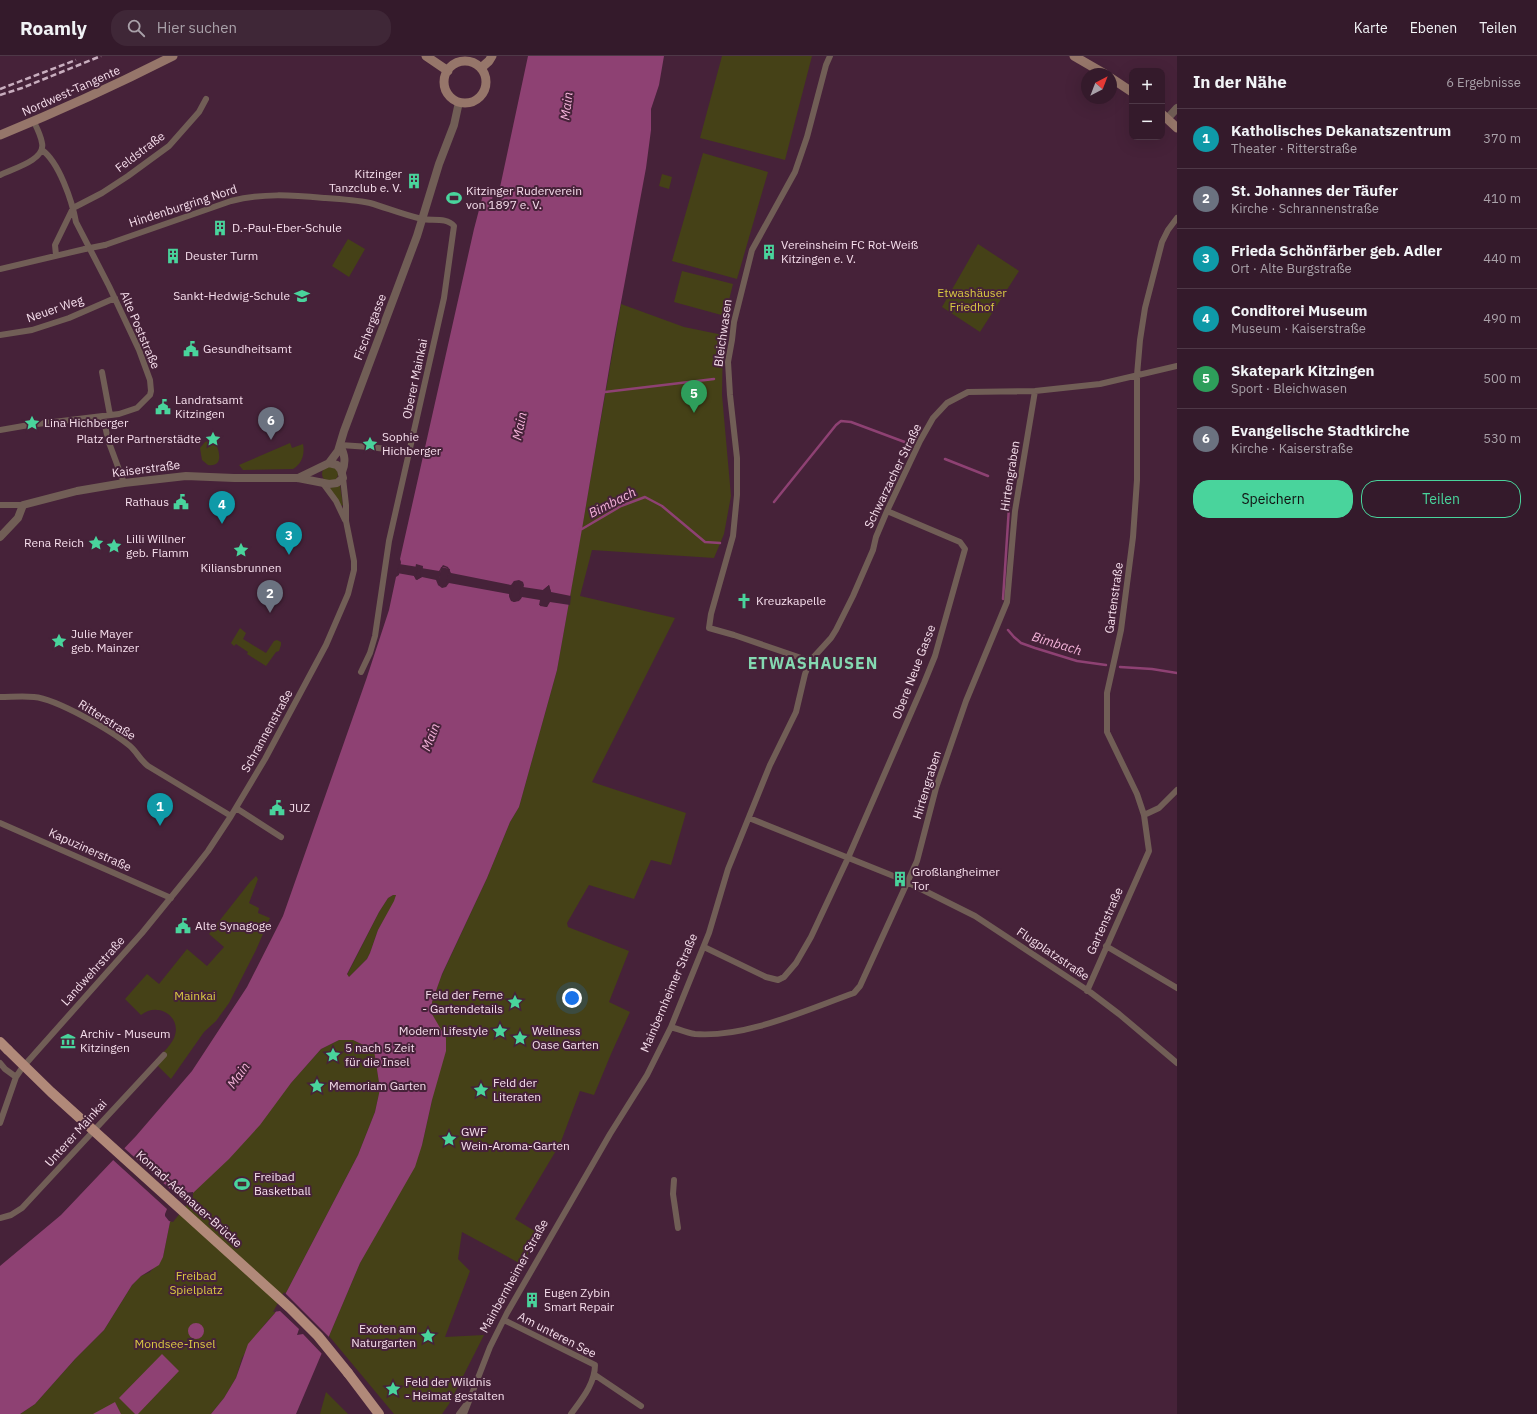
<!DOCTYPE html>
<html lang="de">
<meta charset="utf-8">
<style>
:root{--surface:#341a2b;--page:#3f2737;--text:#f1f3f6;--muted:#a9a1a9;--line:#4e3847;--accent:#49d49c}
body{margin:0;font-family:"IBM Plex Sans",sans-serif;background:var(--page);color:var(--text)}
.controls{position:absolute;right:12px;top:12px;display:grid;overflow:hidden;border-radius:8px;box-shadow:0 4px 16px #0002}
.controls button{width:36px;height:36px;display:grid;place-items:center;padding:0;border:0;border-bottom:1px solid var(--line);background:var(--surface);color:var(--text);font:20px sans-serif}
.compass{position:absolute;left:1081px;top:12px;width:36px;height:36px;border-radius:50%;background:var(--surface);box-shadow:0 4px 16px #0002;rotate:42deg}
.you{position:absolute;left:572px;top:942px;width:14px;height:14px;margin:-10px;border:3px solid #fff;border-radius:50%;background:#1a73e8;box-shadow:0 0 0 6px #1a73e833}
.badge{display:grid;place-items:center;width:26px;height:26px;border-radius:50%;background:var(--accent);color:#fff;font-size:13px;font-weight:700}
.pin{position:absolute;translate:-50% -33px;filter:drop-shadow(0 1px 2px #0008)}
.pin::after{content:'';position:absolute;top:21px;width:14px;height:12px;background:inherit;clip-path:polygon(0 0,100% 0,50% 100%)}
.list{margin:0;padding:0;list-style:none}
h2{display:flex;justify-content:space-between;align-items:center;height:52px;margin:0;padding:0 16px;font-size:17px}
h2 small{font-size:13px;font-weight:400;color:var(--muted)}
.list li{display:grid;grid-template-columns:26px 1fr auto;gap:12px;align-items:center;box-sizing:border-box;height:60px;padding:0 16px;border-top:1px solid var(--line)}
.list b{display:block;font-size:15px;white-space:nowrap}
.list p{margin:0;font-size:13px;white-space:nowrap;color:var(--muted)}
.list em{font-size:13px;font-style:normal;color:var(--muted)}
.actions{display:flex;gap:8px;padding:12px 16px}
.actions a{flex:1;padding:9px 0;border:1px solid var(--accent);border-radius:16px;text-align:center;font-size:14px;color:var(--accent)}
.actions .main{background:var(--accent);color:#111}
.icon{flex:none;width:22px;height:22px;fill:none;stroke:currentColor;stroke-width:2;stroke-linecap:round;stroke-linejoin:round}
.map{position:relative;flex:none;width:1177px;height:1358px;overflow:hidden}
header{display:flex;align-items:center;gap:24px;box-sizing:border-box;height:56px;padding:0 20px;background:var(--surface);border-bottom:1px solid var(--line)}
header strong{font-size:19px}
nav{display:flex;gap:22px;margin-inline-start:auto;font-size:14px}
.search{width:280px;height:36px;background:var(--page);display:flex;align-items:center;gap:10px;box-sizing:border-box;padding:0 14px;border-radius:16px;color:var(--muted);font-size:15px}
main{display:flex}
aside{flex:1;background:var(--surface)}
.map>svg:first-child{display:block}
.green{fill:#454117}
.water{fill:#8e4173;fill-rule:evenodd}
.pier{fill:#462239;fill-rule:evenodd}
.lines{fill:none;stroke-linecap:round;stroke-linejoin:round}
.stream{stroke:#8e4173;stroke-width:2.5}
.minor{stroke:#715e56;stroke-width:6}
.tertiary{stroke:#715e56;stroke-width:8}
.secondary{stroke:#96766a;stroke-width:9}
.primary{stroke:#b18979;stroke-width:10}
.rail{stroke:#c8adbe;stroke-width:2.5;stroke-dasharray:6 3;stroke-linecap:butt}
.minor-bridge{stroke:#715e56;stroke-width:6}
.primary-bridge{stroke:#b18979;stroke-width:10}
.labels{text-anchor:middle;stroke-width:4;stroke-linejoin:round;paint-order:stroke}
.street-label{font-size:12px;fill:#f6deec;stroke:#462239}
.poi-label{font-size:12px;fill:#f6deec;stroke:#462239;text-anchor:start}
.park-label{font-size:12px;fill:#daca42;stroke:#462239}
.water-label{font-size:13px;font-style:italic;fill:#f6b4db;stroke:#462239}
.district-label{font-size:16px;font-weight:bold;letter-spacing:1px;fill:#84d8b1;stroke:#462239}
</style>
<header>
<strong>Roamly</strong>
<div class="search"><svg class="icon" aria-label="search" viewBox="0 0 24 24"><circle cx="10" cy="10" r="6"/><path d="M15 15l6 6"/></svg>Hier suchen</div>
<nav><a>Karte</a><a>Ebenen</a><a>Teilen</a></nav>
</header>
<main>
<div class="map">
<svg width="1177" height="1358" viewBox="0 0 1177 1358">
<rect width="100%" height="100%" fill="#462239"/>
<path class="green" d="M722,0H812L785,104L700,82Z
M703,97L768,116L737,223L672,205Z
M662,118L672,121L669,133L659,130Z
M348,183L365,193L349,221L332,210Z
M978,188L1019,215L980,276L942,251Z
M682,215L733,228L725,260L674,246Z
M621,248L684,271L723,279L722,339L731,440L724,478L714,502L592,494L580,540L675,562L592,726L686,757L671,809L651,804L634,843L589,829L567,867L568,871L629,895L609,946L630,956L611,998L594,1039L580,1035L560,1088L515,1163L541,1179L521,1208L462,1176L458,1203L470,1215L445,1281L484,1279L449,1348L442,1358H394L329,1280L360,1207L422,1089L432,1044L437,969L432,958V946L440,923L487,822L510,766L519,751L557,614Z
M209,385L216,388C220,397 223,411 208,409L202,404L200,392L205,386Z
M290,387L292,392L303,388C305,398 302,408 293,413L243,414L239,409Z
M322 418a8 8 0 1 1 16 0a8 8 0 1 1-16 0Z
M340,429L343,449L341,450L329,432Z
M240,572L246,577L243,583L266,597L274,585L277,584L281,586V589L279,595L276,596L266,610L247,598L248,596L236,588L234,590L231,587Z
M256,820L258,823L249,847L259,852L258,857L270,862L256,894L229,947L216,965L204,976L171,1023L154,1006C160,999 170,991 174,982C183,961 158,945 141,959L125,943L147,918L159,928L187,893L207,910L224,891L209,878L250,826Z
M393,839H396L395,845L378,874L370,897L367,903L349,921L347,919L379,856L388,842Z
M339,984H353L374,994L380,1033L375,1056L358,1099L287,1235L275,1257L265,1268L242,1302L236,1322L224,1342L211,1358H20L35,1348L75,1303L104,1274L132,1229L141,1220L150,1216L163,1201L170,1166L193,1137L321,993Z
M326,1336L348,1358H320Z"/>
<path class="water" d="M528,0H664L659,29L651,53V74L646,112L614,284L582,473L557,614L519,751L510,766L487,822L442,918L432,946V958L446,982V995L432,1044L422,1089L415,1111L360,1207L296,1358H211L224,1342L236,1322L248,1288L275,1257L287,1235L358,1099L375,1056L380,1033L374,994L353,984H339L321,993L291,1027L260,1069L229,1103L193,1137L170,1166L163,1201L159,1209L141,1220L132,1229L104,1274L75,1303L35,1348L20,1358H0V1210L61,1159L136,1080L192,1015L247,931L283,860L366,624L389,554L396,521L399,519L401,506L400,503L474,173L485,131L494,132L491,150L493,152L496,150ZM416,508L423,510L422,521L416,524L414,520ZM441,511L450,513L446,531L438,529ZM514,525L523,526L524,529L521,543L514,546L511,545L509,540ZM549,529L551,536L547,551L540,550L543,534ZM393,839H396L394,845L378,874L370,897L367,903L349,921L347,918L379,856L388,842Z
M188 1275a8 8 0 1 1 16 0a8 8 0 1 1-16 0Z
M162,1298L179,1315L138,1358H135L119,1342Z
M115,1346L121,1358H93Z"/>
<path class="pier" d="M399,508L418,511L416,520L418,522L420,521L421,512L439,515L443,509L448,511L451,517L511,529L514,525L519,524L523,526V531L543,534L549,529L551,536L571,540L570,549L550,546L547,551L539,549L540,544L522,541L519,545L514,546L510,543L509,538L449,527L446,531L442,532L438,529L436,524L422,521L417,524L414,520L397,517ZM443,511L447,512L449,515L446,528L444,530L440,529L439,526L441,513ZM515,526H520L521,529L519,542L515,544L511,540Z
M123,1091L179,1141L183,1137L193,1136V1141L173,1166L169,1165L165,1160V1158L167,1153L112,1103Z
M284,1236L330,1282L323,1299L303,1278L297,1279L299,1273L280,1255L273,1256Z"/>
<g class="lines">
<path class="stream" d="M605,336L714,323
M945,403L988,420
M774,446L836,369L841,365L851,366L910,388
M580,473H582L621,450L645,441L662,450L705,486L720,487
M1003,543L1009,451
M1008,574L1014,581L1021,587L1035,592L1077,605L1106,609
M1120,611L1152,613L1177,617"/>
<path class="minor" d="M0,119C12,113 46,104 42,87C41,80 37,72 34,66
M105,189L231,145C263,137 291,139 324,142C339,143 355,144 370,147C387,152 404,159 422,163C432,165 447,161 454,170L444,242L389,485L375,580L370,597L361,616
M56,199L55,189L73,152L102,137L128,120L169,90L199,56L206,43
M0,213L85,193
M0,279L32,274L69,262L115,242
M102,316L110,359
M103,360L108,384L124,427
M0,374L29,369L119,358L137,352L150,339L151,335L150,324L139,294L109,230L76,166C72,145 59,106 42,94
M340,389L370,391L410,396
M322,426L336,445L345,464
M0,449H23
M810,605L734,579L709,572L711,558L733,480L737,439V402L730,339L728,306L732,284L734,266L752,194L795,116L807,81L826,9L830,0
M0,641C11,641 23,640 34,641C57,643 112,675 130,690C137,696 140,704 148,710L231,760
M236,752L281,781
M1144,759L1159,752L1177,734
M749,762L896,821
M0,767L171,842
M905,825L975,860L1090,936L1119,958L1177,1007
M1106,890L1177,932
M704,891L766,921L778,924L784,921L796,907L811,881L848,802L924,627L935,600L965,493L960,486L887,455
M1087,935L1149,795L1144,759L1137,738L1107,676V637L1121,574L1133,481L1137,424V319L1140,284L1145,252L1162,186L1168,174L1177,162
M671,971C678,973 687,977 695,978C746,982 806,954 854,937L860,930L917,805L936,732L966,645L1007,546L1015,455L1035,335
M0,1007L5,1013L16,1021
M0,1067L16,1021L22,1012L142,877L194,813L208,795L231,760L265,703L326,589L348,538L354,514V505L346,465V449L343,422
M674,1124L673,1138L678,1172
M0,1162L11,1159L22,1152L164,999
M504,1264L595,1309C595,1328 581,1344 571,1358
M595,1319L641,1350
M459,1358L465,1350
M464,1358L490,1291L507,1257L610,1078L647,1019L671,971L709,877L728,813L770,709L796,656L805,618L810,605L831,582L836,574L853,540L873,494L876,481L887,455L920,385L933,362L947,347L968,336L1035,335L1100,328L1177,310"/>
<path class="tertiary" d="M1167,63L1177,52
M340,389C345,399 346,406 342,416
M298,422L329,407L338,395L344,375L417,180L439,108L454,69L459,46
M0,481L18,462L23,449L77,435L124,427L186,420L234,422H298L329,428L337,427L343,422L341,414L337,409L329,407"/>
<path class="secondary" d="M426,0L448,15
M1074,0L1105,18
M444 26a21 21 0 1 1 42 0a21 21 0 1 1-42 0Z
M481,12L489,5L492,0
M1111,22L1132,36
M1162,58L1177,72
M0,79C59,55 116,29 173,0"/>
<path class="primary" d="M0,986L8,994
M348,1317L379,1358"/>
<path class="rail" d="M0,33L76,4
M0,39L22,32L101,0"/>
<path class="minor-bridge" d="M85,193L105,189"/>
<path class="primary-bridge" d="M8,994L51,1036L290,1252L318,1280L348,1317"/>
</g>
<defs>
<symbol id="building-bare" viewBox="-9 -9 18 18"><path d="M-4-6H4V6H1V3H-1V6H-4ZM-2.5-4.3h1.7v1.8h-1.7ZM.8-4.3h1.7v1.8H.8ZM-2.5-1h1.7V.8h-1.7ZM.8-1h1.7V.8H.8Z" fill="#49d49c" stroke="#462239" stroke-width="2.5" paint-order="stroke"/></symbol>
<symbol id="stadium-bare" viewBox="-9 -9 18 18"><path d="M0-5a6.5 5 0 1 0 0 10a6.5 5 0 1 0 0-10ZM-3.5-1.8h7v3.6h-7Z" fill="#49d49c" stroke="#462239" stroke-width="2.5" paint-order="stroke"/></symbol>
<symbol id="school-bare" viewBox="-9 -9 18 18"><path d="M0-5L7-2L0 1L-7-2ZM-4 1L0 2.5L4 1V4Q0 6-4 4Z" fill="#49d49c" stroke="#462239" stroke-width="2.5" paint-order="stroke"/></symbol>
<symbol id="civic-bare" viewBox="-9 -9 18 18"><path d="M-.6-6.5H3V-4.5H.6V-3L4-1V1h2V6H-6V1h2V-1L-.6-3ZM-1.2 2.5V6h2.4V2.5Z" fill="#49d49c" stroke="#462239" stroke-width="2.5" paint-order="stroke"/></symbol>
<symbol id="sight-bare" viewBox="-9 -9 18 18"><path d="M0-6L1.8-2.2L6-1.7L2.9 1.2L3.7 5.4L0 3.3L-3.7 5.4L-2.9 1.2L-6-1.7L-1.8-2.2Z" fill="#49d49c" stroke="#462239" stroke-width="2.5" paint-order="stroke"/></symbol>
<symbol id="church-bare" viewBox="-9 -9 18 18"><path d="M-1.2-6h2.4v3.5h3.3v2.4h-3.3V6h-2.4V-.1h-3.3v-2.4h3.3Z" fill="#49d49c" stroke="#462239" stroke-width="2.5" paint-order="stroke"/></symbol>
<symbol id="museum-bare" viewBox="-9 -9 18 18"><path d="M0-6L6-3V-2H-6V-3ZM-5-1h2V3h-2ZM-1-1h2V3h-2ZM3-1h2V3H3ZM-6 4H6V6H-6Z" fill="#49d49c" stroke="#462239" stroke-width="2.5" paint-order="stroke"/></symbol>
</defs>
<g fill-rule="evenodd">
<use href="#building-bare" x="403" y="114" width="22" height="22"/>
<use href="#stadium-bare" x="443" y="131" width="22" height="22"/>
<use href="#building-bare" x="209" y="161" width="22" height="22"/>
<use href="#building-bare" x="758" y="185" width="22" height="22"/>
<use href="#building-bare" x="162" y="189" width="22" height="22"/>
<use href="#school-bare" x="291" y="229" width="22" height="22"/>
<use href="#civic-bare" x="180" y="282" width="22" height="22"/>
<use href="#civic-bare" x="152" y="340" width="22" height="22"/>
<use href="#sight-bare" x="21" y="356" width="22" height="22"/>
<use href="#sight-bare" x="202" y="372" width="22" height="22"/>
<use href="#sight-bare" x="359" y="377" width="22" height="22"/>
<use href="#civic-bare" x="170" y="435" width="22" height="22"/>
<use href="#sight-bare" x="85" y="476" width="22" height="22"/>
<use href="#sight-bare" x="103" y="479" width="22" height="22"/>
<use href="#sight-bare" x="230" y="483" width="22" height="22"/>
<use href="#church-bare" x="733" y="534" width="22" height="22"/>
<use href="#sight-bare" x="48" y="574" width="22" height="22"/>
<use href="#civic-bare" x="266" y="741" width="22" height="22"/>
<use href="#building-bare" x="889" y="812" width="22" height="22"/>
<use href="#civic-bare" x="172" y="859" width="22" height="22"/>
<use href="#sight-bare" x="504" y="935" width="22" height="22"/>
<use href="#sight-bare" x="489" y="964" width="22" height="22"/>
<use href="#sight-bare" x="509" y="971" width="22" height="22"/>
<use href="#museum-bare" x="57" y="974" width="22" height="22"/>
<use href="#sight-bare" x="322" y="988" width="22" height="22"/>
<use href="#sight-bare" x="306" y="1019" width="22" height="22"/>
<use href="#sight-bare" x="470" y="1023" width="22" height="22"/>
<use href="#sight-bare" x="438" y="1072" width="22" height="22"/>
<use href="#stadium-bare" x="231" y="1117" width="22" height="22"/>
<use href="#building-bare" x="521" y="1233" width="22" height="22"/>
<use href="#sight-bare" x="417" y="1269" width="22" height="22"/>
<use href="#sight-bare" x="382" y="1322" width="22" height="22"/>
</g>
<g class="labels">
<g class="street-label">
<text transform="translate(71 35) rotate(-24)" y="4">Nordwest-Tangente</text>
<text transform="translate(140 96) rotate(-37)" y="4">Feldstraße</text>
<text transform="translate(183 150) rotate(-18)" y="4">Hindenburgring Nord</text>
<text transform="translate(55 253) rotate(-19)" y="4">Neuer Weg</text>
<text transform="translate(370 271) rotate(-69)" y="4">Fischergasse</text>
<text transform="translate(140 274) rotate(67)" y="4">Alte Poststraße</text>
<text transform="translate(723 277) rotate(-82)" y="4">Bleichwasen</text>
<text transform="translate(415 323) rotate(-78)" y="4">Oberer Mainkai</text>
<text transform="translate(146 413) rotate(-7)" y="4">Kaiserstraße</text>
<text transform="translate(893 420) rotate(-64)" y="4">Schwarzacher Straße</text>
<text transform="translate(1010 420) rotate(-81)" y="4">Hirtengraben</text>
<text transform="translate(1114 542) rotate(-82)" y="4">Gartenstraße</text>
<text transform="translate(914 616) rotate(-69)" y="4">Obere Neue Gasse</text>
<text transform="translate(107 664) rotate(32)" y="4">Ritterstraße</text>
<text transform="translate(267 675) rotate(-61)" y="4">Schrannenstraße</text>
<text transform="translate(927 729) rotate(-73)" y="4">Hirtengraben</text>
<text transform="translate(90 794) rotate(24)" y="4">Kapuzinerstraße</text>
<text transform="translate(1105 865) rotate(-66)" y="4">Gartenstraße</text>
<text transform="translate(1053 898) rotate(34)" y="4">Flugplatzstraße</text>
<text transform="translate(93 915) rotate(-48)" y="4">Landwehrstraße</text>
<text transform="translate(669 937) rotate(-67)" y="4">Mainbernheimer Straße</text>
<text transform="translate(76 1077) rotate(-48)" y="4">Unterer Mainkai</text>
<text transform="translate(189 1143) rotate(42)" y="4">Konrad-Adenauer-Brücke</text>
<text transform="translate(514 1220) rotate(-61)" y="4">Mainbernheimer Straße</text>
<text transform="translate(557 1279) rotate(27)" y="4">Am unteren See</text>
</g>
<g class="poi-label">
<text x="402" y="122" text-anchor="end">Kitzinger<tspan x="402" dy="14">Tanzclub e. V.</tspan></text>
<text x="466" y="139">Kitzinger Ruderverein<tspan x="466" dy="14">von 1897 e. V.</tspan></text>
<text x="232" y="176">D.-Paul-Eber-Schule</text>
<text x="781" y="193">Vereinsheim FC Rot-Weiß<tspan x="781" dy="14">Kitzingen e. V.</tspan></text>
<text x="185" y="204">Deuster Turm</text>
<text x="290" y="244" text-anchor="end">Sankt-Hedwig-Schule</text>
<text x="203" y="297">Gesundheitsamt</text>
<text x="175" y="348">Landratsamt<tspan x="175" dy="14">Kitzingen</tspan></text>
<text x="44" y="371">Lina Hichberger</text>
<text x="382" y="385">Sophie<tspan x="382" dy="14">Hichberger</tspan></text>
<text x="201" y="387" text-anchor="end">Platz der Partnerstädte</text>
<text x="169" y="450" text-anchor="end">Rathaus</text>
<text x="126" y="487">Lilli Willner<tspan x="126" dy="14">geb. Flamm</tspan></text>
<text x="84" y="491" text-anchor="end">Rena Reich</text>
<text x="241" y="516" text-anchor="middle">Kiliansbrunnen</text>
<text x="756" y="549">Kreuzkapelle</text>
<text x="71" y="582">Julie Mayer<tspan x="71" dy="14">geb. Mainzer</tspan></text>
<text x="289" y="756">JUZ</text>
<text x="912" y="820">Großlangheimer<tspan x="912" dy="14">Tor</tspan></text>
<text x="195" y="874">Alte Synagoge</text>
<text x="503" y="943" text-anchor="end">Feld der Ferne<tspan x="503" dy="14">- Gartendetails</tspan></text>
<text x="488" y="979" text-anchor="end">Modern Lifestyle</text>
<text x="532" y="979">Wellness<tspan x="532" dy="14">Oase Garten</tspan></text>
<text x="80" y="982">Archiv - Museum<tspan x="80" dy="14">Kitzingen</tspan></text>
<text x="345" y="996">5 nach 5 Zeit<tspan x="345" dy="14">für die Insel</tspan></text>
<text x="493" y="1031">Feld der<tspan x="493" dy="14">Literaten</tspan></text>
<text x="329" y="1034">Memoriam Garten</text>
<text x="461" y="1080">GWF<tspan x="461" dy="14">Wein-Aroma-Garten</tspan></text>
<text x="254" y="1125">Freibad<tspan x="254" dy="14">Basketball</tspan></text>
<text x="544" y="1241">Eugen Zybin<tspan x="544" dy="14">Smart Repair</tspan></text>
<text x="416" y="1277" text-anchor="end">Exoten am<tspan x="416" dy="14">Naturgarten</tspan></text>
<text x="405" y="1330">Feld der Wildnis<tspan x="405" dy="14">- Heimat gestalten</tspan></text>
</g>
<g class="park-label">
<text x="972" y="241">Etwashäuser<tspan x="972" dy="14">Friedhof</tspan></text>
<text x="195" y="944">Mainkai</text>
<text x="196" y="1224">Freibad<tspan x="196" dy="14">Spielplatz</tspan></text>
<text x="175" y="1292">Mondsee-Insel</text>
</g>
<g class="water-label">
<text transform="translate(566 50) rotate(-83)" y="5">Main</text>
<text transform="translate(519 370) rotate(-78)" y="5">Main</text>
<text transform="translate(612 446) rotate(-27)" y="5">Bimbach</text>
<text transform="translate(1057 587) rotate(17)" y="5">Bimbach</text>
<text transform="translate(430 681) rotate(-69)" y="5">Main</text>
<text transform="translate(238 1019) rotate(-54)" y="5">Main</text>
</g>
<g class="district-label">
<text x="813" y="613">ETWASHAUSEN</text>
</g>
</g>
</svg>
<div class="controls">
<button>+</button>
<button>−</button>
</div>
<svg class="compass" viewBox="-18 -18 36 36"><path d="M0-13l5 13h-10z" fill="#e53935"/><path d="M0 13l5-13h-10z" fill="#a9a1a9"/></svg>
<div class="you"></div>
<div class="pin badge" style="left:160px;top:770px;background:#0f9aa8">1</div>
<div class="pin badge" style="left:270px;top:557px;background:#6b7280">2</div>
<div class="pin badge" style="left:289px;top:499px;background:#0f9aa8">3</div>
<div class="pin badge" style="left:222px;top:468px;background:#0f9aa8">4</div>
<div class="pin badge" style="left:694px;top:357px;background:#2e9e5b">5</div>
<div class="pin badge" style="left:271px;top:384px;background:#6b7280">6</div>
</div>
<aside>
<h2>In der Nähe<small>6 Ergebnisse</small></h2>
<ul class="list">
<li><span class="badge" style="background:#0f9aa8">1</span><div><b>Katholisches Dekanatszentrum</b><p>Theater · Ritterstraße</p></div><em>370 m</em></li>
<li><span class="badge" style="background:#6b7280">2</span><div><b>St. Johannes der Täufer</b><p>Kirche · Schrannenstraße</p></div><em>410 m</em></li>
<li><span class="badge" style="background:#0f9aa8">3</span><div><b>Frieda Schönfärber geb. Adler</b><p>Ort · Alte Burgstraße</p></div><em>440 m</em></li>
<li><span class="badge" style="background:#0f9aa8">4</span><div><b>Conditorei Museum</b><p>Museum · Kaiserstraße</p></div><em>490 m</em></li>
<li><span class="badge" style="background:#2e9e5b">5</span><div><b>Skatepark Kitzingen</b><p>Sport · Bleichwasen</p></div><em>500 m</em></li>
<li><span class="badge" style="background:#6b7280">6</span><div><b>Evangelische Stadtkirche</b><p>Kirche · Kaiserstraße</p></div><em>530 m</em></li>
</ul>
<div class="actions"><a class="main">Speichern</a><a>Teilen</a></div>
</aside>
</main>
